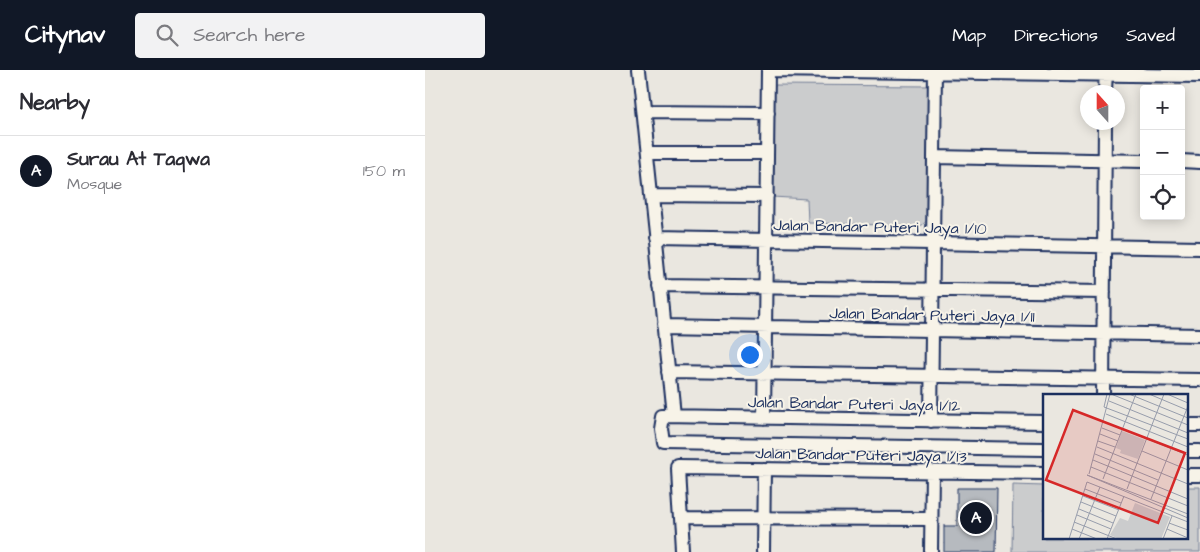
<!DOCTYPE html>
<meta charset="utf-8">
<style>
:root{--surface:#fff;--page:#f2f2f3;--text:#2b2b33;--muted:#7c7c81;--line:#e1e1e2;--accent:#111827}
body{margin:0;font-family:"Architects Daughter",sans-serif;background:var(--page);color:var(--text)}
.controls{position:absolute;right:15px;top:15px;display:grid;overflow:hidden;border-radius:5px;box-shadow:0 2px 12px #0003}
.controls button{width:45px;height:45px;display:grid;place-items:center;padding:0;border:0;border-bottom:1px solid var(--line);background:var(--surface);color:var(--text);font:25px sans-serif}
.compass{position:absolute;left:655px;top:15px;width:45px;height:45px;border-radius:50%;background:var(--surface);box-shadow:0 2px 12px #0003;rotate:339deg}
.you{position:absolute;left:324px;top:284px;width:18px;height:18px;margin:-12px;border:4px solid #fff;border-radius:50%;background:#1a73e8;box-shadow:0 0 0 8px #1a73e833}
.badge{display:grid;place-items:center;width:32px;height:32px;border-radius:50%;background:var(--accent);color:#fff;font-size:16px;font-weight:700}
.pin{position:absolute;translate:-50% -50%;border:2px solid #fff;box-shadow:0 1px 5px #0006}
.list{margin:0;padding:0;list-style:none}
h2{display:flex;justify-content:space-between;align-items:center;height:65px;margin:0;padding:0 20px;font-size:21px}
h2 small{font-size:16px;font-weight:400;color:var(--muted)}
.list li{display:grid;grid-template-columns:32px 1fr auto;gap:15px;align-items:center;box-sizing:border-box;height:70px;padding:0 20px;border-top:1px solid var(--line)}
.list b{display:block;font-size:19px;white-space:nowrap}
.list p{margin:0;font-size:16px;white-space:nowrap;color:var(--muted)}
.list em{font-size:16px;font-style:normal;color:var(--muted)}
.icon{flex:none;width:28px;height:28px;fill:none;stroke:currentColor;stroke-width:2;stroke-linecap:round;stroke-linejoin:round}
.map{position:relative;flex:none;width:775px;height:482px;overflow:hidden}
header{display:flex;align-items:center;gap:30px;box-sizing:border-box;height:70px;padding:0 25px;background:var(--accent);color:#fff}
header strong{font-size:24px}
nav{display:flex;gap:28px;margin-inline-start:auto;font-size:18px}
.search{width:350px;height:45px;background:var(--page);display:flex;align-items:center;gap:12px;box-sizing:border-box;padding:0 18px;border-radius:5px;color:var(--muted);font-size:19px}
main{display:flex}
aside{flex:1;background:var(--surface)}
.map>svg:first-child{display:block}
.green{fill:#cbcccd;stroke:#737e96}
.building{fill:#b6babf;stroke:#1b2f5e}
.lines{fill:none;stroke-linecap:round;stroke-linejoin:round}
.minor-casing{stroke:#1b2f5e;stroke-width:16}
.minor{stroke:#f7f3e8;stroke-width:12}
.labels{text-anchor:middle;stroke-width:4;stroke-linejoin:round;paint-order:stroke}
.street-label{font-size:16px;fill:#1b2f5e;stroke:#f7f3e8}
.inset-road{fill:none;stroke:#979dac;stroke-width:1}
.view{fill:#d62828;fill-opacity:0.15;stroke:#d62828;stroke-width:2.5}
.inset-edge{fill:none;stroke:#1b2f5e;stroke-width:2.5}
</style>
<header>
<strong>Citynav</strong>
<div class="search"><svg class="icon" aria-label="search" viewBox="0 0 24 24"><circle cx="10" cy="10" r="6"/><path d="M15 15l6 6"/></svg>Search here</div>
<nav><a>Map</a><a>Directions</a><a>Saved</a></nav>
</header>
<main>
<aside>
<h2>Nearby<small></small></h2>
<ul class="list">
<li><span class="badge">A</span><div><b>Surau At Taqwa</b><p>Mosque</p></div><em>150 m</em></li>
</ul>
</aside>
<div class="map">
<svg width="775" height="482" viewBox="0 0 775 482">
<rect width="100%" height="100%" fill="#eae7e0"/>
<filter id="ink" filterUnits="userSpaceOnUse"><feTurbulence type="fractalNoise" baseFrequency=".02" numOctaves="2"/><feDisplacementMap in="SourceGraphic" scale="10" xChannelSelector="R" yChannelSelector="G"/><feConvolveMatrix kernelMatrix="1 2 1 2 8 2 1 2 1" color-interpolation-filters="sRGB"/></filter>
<g filter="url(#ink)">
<path class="green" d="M348,15L507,16L506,147L496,156L383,153L382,129L347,127Z
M588,415L619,416V468H761V417H775V482H587Z"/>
<path class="building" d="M532,418H572L571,482H519V456H532Z"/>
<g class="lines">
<defs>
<path id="minor" d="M213,0L249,346
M344,0L775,6
M680,22L681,0
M218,42L343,43
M222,83H342
M509,87L719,91
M756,91L775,92
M226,125L342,126
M230,168L775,178
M235,216L679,222
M239,255L775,265
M244,302L775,310
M678,326L680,52
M339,348L343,0
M506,351L510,0
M619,352L238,346L236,358L238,373L619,379
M761,355H775
M761,381H775
M761,405H775
M256,448L506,449
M258,482L253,398L619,403
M338,482L339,399
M506,482L507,401"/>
</defs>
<use href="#minor" class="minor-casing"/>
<use href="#minor" class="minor"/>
</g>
</g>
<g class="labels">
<g class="street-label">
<text transform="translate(455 156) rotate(1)" y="6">Jalan Bandar Puteri Jaya 1/10</text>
<text transform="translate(507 244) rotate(1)" y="6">Jalan Bandar Puteri Jaya 1/11</text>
<text transform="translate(429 333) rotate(1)" y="6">Jalan Bandar Puteri Jaya 1/12</text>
<text transform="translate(436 384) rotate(1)" y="6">Jalan Bandar Puteri Jaya 1/13</text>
</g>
</g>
<g transform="translate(618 324)">
<rect width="145" height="145" fill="#eae7e0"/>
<path d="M79,37L102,46L95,65L77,59L78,56L73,54ZM92,109L127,123L118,145H76L67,141L77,124L85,127Z" fill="#cbcccd"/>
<path class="inset-road" d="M64,0L61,13L145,45M68,0L145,31M86,0L145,24M106,0L144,16M124,0L145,9M66,7L145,39M63,20L145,53M61,28L145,61M59,34L77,41M57,40L75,47M55,47L72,53M54,53L145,90M99,57L145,76M52,60L115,86M50,66L145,105M48,73L145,112M46,80L67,0M60,85L93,0M42,95L78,109M84,95L121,0M40,102L76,116M108,105L145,12M38,108L73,122M36,115L70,129M145,120L44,81L145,124M34,121L68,135M31,128L74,145M126,129L145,136M29,135L54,145M124,135L145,144M26,145L44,88L145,128M36,145L57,93M64,145L81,102M120,145L129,122"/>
<path class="view" d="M30,16L142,59L115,129L3,86Z"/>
<rect width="145" height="145" class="inset-edge"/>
</g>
</svg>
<div class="controls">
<button>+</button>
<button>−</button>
<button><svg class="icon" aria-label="locate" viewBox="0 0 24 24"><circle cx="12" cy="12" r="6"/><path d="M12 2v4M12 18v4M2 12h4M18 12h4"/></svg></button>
</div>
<svg class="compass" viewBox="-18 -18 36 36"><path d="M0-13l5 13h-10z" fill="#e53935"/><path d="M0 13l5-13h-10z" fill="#7c7c81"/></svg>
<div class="you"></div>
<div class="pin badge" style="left:551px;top:448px">A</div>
</div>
</main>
